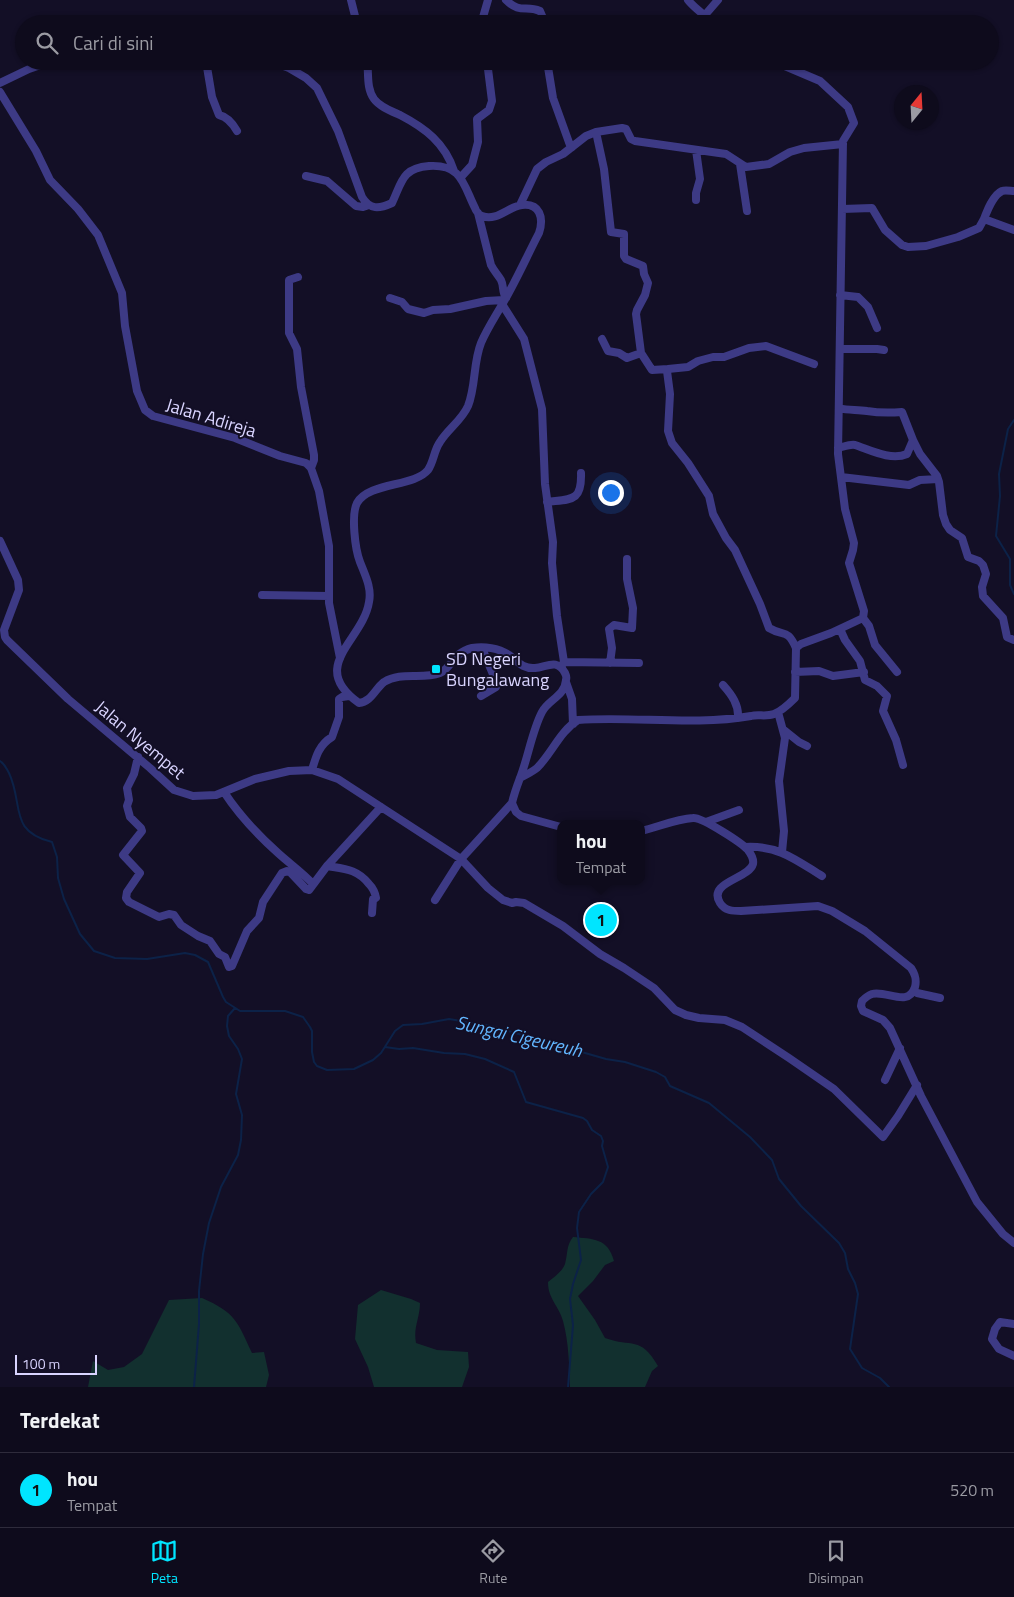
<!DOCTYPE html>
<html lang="id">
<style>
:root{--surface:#0e0b1c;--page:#171425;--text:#f1f3f6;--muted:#9b9ba3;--line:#2e2b3b;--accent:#00e5ff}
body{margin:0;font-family:"Titillium Web",sans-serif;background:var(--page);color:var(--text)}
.compass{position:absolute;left:894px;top:85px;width:45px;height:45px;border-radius:50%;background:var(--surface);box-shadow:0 1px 4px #0004;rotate:18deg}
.scale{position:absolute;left:15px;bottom:12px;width:82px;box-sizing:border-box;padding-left:5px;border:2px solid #d9d4ff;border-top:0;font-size:14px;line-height:18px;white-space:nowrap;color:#d9d4ff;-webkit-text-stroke:4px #130f26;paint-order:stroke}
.you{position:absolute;left:610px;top:492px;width:18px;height:18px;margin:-12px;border:4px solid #fff;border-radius:50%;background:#1a73e8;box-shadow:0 0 0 8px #1a73e833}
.badge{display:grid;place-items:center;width:32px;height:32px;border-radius:50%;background:var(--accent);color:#111;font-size:16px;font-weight:700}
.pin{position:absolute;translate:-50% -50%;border:2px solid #fff;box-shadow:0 1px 5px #0006}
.popup{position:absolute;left:557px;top:820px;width:88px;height:65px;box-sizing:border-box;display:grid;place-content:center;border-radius:10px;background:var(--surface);filter:drop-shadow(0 1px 4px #0005);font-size:16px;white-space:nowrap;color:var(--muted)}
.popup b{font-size:19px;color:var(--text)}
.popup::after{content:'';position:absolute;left:50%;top:100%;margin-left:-10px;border:10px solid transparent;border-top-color:var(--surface)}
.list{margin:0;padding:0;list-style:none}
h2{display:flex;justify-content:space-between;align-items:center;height:65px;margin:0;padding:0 20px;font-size:21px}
h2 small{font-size:16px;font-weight:400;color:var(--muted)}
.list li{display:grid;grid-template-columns:32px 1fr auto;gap:15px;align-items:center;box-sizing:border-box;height:75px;padding:0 20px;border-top:1px solid var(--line)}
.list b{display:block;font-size:19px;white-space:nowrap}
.list p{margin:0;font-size:16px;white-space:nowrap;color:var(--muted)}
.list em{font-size:16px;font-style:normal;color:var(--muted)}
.icon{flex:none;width:28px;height:28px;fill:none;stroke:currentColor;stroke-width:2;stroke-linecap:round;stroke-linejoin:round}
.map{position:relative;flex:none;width:1014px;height:1387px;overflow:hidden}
.search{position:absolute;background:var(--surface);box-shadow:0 1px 4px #0004;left:15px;right:15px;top:15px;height:55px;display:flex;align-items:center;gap:12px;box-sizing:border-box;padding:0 18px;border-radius:28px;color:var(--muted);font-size:19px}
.sheet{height:140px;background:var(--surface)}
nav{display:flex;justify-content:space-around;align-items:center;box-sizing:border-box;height:70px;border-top:1px solid var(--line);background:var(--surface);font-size:14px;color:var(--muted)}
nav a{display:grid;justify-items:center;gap:2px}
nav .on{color:var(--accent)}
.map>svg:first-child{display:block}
.green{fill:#12302f}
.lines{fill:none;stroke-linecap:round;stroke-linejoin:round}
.stream{stroke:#0c2248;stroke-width:2}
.minor{stroke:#3d3a85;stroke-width:8}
.poi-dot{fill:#00e5ff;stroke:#130f26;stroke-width:2}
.labels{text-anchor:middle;stroke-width:4;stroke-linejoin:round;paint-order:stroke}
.street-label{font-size:18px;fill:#d9d4ff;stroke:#130f26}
.poi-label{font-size:18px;fill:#d9d4ff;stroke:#130f26;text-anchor:start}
.water-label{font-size:19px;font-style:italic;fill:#62b6ff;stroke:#130f26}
</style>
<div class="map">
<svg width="1014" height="1387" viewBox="0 0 1014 1387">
<rect width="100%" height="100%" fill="#130f26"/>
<path class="green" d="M573,1237C593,1239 608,1238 614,1261L605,1265L593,1281L578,1296L595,1320L605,1338C632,1348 640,1335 658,1366L652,1371L645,1387H570C569,1365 569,1343 563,1321C559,1306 548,1299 548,1282C554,1277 562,1272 565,1264C568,1253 566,1246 573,1237Z
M381,1290L411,1299L420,1303C420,1318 413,1327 416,1343L437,1350L468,1352L469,1367L462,1387H374L368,1367L355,1339L358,1305Z
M202,1298C236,1313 237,1321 252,1353L264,1352L269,1375L266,1387H88L93,1361L108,1370L124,1367L142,1354L169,1300Z"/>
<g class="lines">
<path class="stream" d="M1014,420L1008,429L999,474L1000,496L996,536L1010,559V585L1014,594
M0,761C5,764 6,768 9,773C24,805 8,831 52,842L57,857L58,878L64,899L80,934L94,951L115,958L147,959L185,953L195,955L208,962L223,997L226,1002L240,1011H285L303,1017L310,1027L312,1031V1052L314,1062L317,1066L327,1070L354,1069L373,1060L381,1053L395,1031L403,1025L422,1024L449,1019L491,1026L606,1059L625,1062L656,1072L665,1077L670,1086L709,1103L750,1137L772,1160L779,1179L801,1206L839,1243L845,1253L848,1269L855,1283L858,1294L850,1349L862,1368L880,1378L889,1387
M385,1047L399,1049L413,1048L444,1053L465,1054L485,1059L514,1072L526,1102L583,1118L587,1121L592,1130L601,1136L603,1141L602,1146L608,1167L603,1182L591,1194L579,1212L577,1228L581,1260L573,1284L570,1299L573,1325L568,1387
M194,1387L199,1324V1291L203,1254L209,1223L221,1187L238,1155L241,1140L242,1115L236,1094L242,1059L238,1049L229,1036L227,1026L228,1016L235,1008"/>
<path class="minor" d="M351,0L357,24
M506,0C520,14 526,5 540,11L543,18L542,24
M688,0C695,9 705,14 712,24
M705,15L718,0
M481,24L488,0
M206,61L212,97L219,115C228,117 233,124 237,131
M270,61L289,68L306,78L317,88L338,131L362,197C370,210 379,209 392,203C402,182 402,168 429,166C462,164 463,184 475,208C476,211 479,215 482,216C497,222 509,206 522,205C540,203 544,218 539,233C527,256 516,281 503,303C495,317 487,329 481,343C473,363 476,386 468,406C462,420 448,429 440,442C434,450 434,461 428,470C414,487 369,482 357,503C351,515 355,549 360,562C365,575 372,588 369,602C363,641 307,666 359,703C371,702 375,689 384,682C401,671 422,680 440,673C452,668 452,653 472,648C484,646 499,648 509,655C518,662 523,669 535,668C547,667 557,658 565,673C566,676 567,676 566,680C565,696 548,700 542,712C532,731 528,758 520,778C517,786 514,794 512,803L516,812L521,816L561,827
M367,61C369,73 366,88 374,99C380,107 391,111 400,115C425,128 445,143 454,171
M547,61L553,98L571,148
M773,61L820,81L848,107L854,123L843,141L838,454L845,509L854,543L853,550L849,563L864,611L863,618L869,626L875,645L897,672
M0,83L29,69L52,61
M0,92L36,151L50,180L78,209L98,235L122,293L125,326L137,391L145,410L153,416L235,438L280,456L306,463L311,468L319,491L329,546V603L340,658
M596,132L604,169L611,232L624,234V256L626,259L643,266L644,274L648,283L645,295L637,310L636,314L641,353L627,358L619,353L608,351L602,339
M740,164L747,211
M306,176L327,181L356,206L363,207L369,205
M461,177L472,165L478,142L477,119L489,110L492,101L487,61
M696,200V193L700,179L696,150
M520,205L537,169L546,162L563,154L586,136L596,132L622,128L626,129L631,139L635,141L726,154L746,167L769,164L790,152L804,148L843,144
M842,209L872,208L885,230L902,245L908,247L926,246L958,237L979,228L984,219L1014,230
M478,213L491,265C494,271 498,275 501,280C504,286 502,292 506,298
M984,219C987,211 993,195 1002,191C1005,190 1011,191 1014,191
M298,277L289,280V333L297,349L301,387L314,455V460L311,468
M840,295L858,297L868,307L877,328
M390,298L402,302L408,309L424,313L433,310L450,309L486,301L504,300
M502,304L524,339L542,409L545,484L553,542L552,563L557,616L564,662L561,667
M840,349H877L884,350
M641,353L652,370L668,369
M839,408C849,411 857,409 867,411C879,413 889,413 902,412L913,440
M838,448C843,447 850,444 855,445C870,450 891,461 907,454L913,440L920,454L937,476L939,482L943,515L946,524L950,530L962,538L968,557L979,561L983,565L986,574L982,587L983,596L1003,618L1007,637L1014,640
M841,477L909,485L920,480L938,479
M547,502C571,499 582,502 581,473
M0,541L18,580L19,590L4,630L5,637L7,640L68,699L150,768L174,790L193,796L216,795L255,779L289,771L312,770L338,779L461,859L488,888L503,900L512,903L516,902L524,903L563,926L600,954L624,968L654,988L675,1010L686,1015L699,1018L725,1020L742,1027L789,1058L834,1089L883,1137L898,1116L917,1085
M262,595L329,596
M840,629L845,640L860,661L865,680L877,686L887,696L883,711L896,740L903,765
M796,648L801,644L831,633L863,618
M564,662L639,663
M610,663L612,648L609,629L614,625L632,628L633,608L627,579V559
M795,672L819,671L833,676L864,672
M566,682L572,699L573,724
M723,685C732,695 739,705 738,718
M481,696L496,687L497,684L482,648
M778,712L785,738L779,781L784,831L782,852
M784,730L799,742L807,746
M138,757L134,774L127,788L129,800L127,806L130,817L141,828L142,831L123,855L140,873L127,892L126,898L129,902L159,917L169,914L174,915L181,925L198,936L210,941L219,954L225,957L229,967L232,966L247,931L259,918L263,902L282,873L287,871L290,872L306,889L309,890L327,866L381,807
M312,770C316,756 319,745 332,737L339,717V699L342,697L349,696
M520,778C526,775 532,772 537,768C552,753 560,731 578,720C636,716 692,726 751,716C758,714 766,717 774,714C782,711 789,704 795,698L796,648C787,628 784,637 769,628L760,604L735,550L726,538L713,514L709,496L688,463L672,443L668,431L670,394L667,371L668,369L688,367L698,361L713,357H724L749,348L766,346L814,364
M224,792C239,815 258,835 278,853C290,864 302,872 313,884
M706,822L739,810
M641,831C658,827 676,819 693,818C702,817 742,843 748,850C751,854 754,859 753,864C749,879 707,882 720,903C725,911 733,911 741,911L818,906L832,911L865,931L911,968C915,974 917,979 915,987C908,1008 887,990 872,994C869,995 865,998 862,1001L861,1006L863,1011L883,1020L890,1028L921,1096L977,1202L1003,1234L1014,1243
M745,847C778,845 796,860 822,876
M327,866C345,869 357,869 369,884C373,888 375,892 376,898L373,899L372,913
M435,900L461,859L512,803
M914,990L917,993L940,998
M885,1080L900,1048
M1014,1324L1000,1322L995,1329L992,1339L999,1349L1014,1356"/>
</g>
<rect class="poi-dot" x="431" y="664" width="10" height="10" rx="2.5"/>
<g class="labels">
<g class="street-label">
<text transform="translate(211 418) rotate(17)" y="6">Jalan Adireja</text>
<text transform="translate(140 740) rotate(40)" y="6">Jalan Nyempet</text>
</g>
<g class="poi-label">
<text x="446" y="665">SD Negeri<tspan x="446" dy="21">Bungalawang</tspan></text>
</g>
<g class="water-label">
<text transform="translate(519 1036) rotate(13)" y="7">Sungai Cigeureuh</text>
</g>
</g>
</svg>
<svg class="compass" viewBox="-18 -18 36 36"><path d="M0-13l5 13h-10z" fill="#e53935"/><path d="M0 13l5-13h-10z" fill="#9b9ba3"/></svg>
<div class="scale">100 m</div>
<div class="you"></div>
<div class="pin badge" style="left:601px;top:920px">1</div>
<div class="popup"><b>hou</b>Tempat</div>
<div class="search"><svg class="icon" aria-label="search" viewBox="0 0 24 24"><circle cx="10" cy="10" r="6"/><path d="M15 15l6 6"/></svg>Cari di sini</div>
</div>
<section class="sheet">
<h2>Terdekat<small></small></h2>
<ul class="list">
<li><span class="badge">1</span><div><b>hou</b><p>Tempat</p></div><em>520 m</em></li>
</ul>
</section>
<nav>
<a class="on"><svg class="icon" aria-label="map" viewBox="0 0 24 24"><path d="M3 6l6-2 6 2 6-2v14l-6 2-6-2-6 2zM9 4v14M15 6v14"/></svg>Peta</a>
<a><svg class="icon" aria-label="directions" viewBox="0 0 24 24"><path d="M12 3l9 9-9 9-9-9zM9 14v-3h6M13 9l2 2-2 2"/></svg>Rute</a>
<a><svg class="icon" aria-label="saved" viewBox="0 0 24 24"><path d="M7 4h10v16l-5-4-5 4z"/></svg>Disimpan</a>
</nav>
